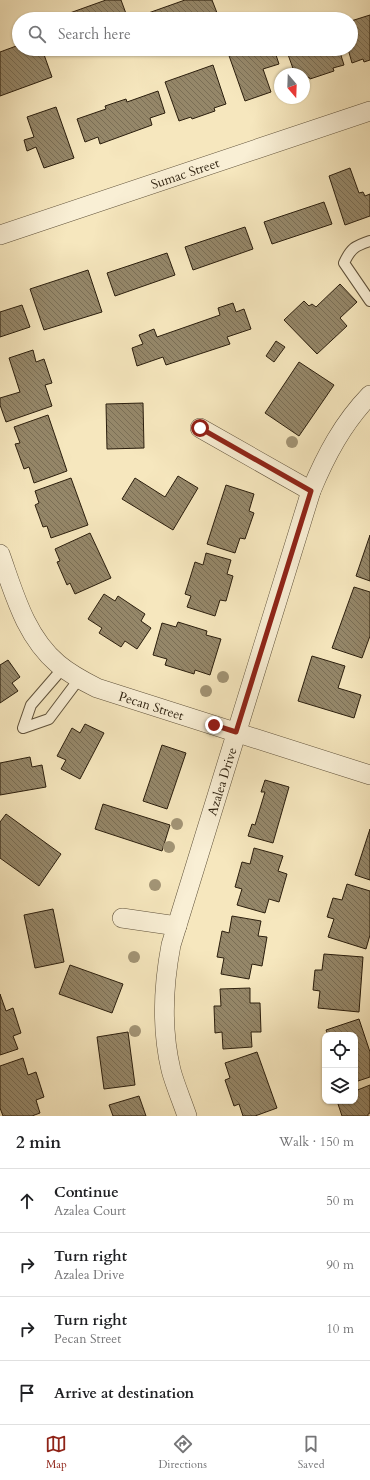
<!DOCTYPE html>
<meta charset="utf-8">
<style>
:root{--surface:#fff;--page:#f2f2f2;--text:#202124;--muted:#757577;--line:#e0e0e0;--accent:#8f2418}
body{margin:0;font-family:Cardo,serif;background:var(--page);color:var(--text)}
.controls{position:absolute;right:12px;bottom:12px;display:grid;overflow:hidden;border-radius:8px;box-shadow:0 1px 3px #0004}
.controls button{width:36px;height:36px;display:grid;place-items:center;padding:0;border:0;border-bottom:1px solid var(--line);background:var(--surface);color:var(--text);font:20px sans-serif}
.compass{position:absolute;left:274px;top:68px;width:36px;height:36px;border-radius:50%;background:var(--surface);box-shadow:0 1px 3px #0004;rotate:161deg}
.stop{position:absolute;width:12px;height:12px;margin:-9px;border:3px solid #8f2418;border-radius:50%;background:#fff}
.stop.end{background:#8f2418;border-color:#fff;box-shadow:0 1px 4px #0008}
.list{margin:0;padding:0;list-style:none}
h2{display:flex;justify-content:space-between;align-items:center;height:52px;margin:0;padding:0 16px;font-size:17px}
h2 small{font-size:13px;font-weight:400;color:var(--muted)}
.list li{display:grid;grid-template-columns:26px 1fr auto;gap:12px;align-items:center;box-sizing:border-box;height:64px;padding:0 16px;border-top:1px solid var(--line)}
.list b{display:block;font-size:15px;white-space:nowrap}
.list p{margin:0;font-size:13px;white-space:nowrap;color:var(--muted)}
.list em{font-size:13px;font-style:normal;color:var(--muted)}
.icon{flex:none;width:22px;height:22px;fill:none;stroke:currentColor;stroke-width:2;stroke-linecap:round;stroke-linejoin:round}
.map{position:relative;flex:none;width:370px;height:1116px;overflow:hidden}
.search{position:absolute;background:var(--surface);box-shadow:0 1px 3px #0004;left:12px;right:12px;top:12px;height:44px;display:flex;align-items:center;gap:10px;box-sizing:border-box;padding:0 14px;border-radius:22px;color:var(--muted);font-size:15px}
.sheet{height:308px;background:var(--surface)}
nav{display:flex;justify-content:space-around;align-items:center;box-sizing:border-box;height:56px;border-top:1px solid var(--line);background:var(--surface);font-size:11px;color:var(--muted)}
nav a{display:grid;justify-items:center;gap:2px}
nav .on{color:var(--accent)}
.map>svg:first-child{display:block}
.building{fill:url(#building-back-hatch);stroke:#2b1e0d}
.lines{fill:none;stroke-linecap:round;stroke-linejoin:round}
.service-casing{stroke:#5e5039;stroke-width:12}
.minor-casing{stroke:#5e5039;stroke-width:20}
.service{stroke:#f9efd5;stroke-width:10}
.minor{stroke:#f9efd5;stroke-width:19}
.tree{fill:#a29475}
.route{stroke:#8f2418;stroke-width:5}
.labels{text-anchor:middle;stroke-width:3;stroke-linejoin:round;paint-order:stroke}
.street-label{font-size:13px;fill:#2b1e0d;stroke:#f9efd5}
</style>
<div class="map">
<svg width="370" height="1116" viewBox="0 0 370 1116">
<defs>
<pattern id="building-back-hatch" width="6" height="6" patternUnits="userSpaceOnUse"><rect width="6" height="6" fill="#958769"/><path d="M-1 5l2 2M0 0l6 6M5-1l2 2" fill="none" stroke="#7a6e55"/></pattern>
</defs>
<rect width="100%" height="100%" fill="#f6e7be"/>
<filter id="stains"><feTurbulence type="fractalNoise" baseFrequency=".005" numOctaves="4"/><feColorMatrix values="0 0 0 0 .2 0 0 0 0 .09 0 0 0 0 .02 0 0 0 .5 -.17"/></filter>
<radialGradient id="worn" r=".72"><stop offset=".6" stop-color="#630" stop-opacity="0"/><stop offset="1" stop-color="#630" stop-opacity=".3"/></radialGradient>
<path class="building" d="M106,0H121L128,19H53Z
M185,0H212L219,18L138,19L137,17Z
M370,15V60L364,62L363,59L352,63L348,49H351V21Z
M19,45V49H42L52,77L0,96V52Z
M274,49L279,64L263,69L271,92L245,101L227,50Z
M286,49H339L344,65L333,68L334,71L310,79L309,77L304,79V74H295Z
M213,65L226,104L214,108L215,111L192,119L191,117L179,121L165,82Z
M158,91L165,113L150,118L152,125L100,144L98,137L85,142L77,119L106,109L105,106L126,99L127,102Z
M56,107L74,158L44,168L36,147L27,151L24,140L34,137L27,117Z
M350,168L359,193L363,192L365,196L370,194V216L345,225L329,176Z
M324,202L332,224L272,244L264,222Z
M245,227L253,249L193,270L185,247Z
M167,253L175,275L115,296L107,273Z
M88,270L102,312L44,330L30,289Z
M340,284L357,302L340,318L347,326L317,354L284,320L304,301L309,306L312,304L316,307Z
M233,303L236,312L244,309L251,329L227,337L230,344L166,365L163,357L137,366L132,348L143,344L139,335L154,329L157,337L220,315L218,308Z
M22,305L30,327L0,337V312Z
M276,341L285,347L274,362L266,356Z
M33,350L36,362L44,359L52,383L45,385L52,406L6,422L0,405V398L20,392L9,358Z
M299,362L334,385L299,436L265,413Z
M143,403L144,448L107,449L106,404Z
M48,415L67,471L34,483L29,467L24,469L15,444L20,443L14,427Z
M178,476L198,488L173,530L122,499L135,478L165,497Z
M71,478L88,525L51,538L47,526L43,527L35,505L39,503L35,491Z
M226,485L254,494L249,511L254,513L245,539L240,538L235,553L207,544Z
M90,533L111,578L75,594L70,583L67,585L57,562L60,561L55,549Z
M370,535V581L356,576Z
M206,553L231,560L227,574L233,576L226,601L220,600L215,616L187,607L191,596L185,594L195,562L203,565Z
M354,587L370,592V636L362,658L332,648Z
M104,594L115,601L118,596L145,614L141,621L151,628L137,649L125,641L121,647L99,633L102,628L88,619Z
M178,622L207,631L206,635L221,639L210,675L195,670L194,674L165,665L167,659L153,655L162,623L176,627Z
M312,656L345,666L338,688L361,695L354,718L298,701Z
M8,660L20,677L12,683L18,691L0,703V665Z
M85,724L104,733L80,779L61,769L66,760L57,756L72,728L80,733Z
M162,745L186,753L167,809L143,801Z
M30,757L32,767L42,765L46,787L0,795V763Z
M265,780L289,787L273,843L248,836L252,824L255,825L265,792H261Z
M103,804L170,825L162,851L95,829Z
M6,814L61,854L39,886L0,858V822Z
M370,829V880L355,875Z
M254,848L283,856L278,871L287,874L279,902L269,899L265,913L237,905L242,889L235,887L242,862L250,864Z
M347,884L370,891V935L366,949L328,937L334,919L327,917L333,898L342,900Z
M53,909L64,962L35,968L24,915Z
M232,916L261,921L258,936L267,937L262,966L252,964L249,979L221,974L224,958L217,957L222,931L229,933Z
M324,954L363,957L359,1012L318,1008L320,991L313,990L315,970H322Z
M70,965L123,984L112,1013L59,994Z
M250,988V1003H260L261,1032H251L252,1047L223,1049L222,1032L215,1033L214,1006H221L220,989Z
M0,994L6,1011L13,1008L21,1033L13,1036L18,1049L0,1055Z
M359,1019L370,1052V1077L355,1082V1035H328L326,1030Z
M128,1032L135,1085L104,1089L97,1037Z
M257,1052L277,1108L255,1116H243L239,1104L234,1106L225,1080L230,1078L225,1063Z
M23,1058L28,1075L36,1072L44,1097L36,1100L40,1113L32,1116H3L0,1108V1066Z
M370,1085V1113L368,1114V1116H342L337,1101H355V1091Z
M139,1096L146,1116H113L109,1105Z"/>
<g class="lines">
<defs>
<path id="service" d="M370,241C355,246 351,248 344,263L370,301
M23,728L49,719L79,679
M23,728L31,705L63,668"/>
<g id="minor">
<path id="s1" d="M0,235L370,111"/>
<path d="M200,428L311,491"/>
<path id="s2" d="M0,554C14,593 25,636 58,664C70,674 83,681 97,688L370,775"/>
<path d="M122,918L177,926"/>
<path id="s3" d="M187,1116C182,1101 175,1085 171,1070C161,1028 163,987 171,945L311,491C326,455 343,423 370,395"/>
</g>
</defs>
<use href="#service" class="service-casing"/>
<use href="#minor" class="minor-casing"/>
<use href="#service" class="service"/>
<use href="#minor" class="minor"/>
</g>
<g class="tree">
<circle cx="292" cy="442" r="6"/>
<circle cx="223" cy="677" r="6"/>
<circle cx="206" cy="691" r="6"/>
<circle cx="177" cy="824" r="6"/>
<circle cx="169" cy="847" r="6"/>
<circle cx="155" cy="885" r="6"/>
<circle cx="134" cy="957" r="6"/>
<circle cx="135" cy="1031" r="6"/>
</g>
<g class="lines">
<path class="route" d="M200,428L311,491L236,732L214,725"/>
</g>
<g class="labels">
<g class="street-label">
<text dy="5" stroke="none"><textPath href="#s1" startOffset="195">Sumac Street</textPath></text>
<text dy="5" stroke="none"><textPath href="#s2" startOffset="229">Pecan Street</textPath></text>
<text dy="5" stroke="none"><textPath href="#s3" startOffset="346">Azalea Drive</textPath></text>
</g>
</g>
<rect width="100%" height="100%" filter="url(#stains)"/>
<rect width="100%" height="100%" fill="url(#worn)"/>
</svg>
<div class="controls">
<button><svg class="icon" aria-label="locate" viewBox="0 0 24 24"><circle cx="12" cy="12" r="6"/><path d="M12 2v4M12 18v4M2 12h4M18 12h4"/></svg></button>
<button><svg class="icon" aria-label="layers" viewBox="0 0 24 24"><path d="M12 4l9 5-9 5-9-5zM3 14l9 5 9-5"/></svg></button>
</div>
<svg class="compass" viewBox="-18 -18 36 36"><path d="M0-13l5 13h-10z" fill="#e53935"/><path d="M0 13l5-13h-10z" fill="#757577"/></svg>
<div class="stop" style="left:200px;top:428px"></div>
<div class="stop end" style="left:214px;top:725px"></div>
<div class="search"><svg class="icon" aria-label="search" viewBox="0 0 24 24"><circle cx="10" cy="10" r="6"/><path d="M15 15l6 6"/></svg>Search here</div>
</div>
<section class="sheet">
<h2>2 min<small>Walk · 150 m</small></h2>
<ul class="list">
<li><svg class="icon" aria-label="ahead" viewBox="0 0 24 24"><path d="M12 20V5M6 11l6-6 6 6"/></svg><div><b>Continue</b><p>Azalea Court</p></div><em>50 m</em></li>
<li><svg class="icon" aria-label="right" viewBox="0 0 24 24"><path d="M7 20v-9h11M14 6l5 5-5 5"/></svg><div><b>Turn right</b><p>Azalea Drive</p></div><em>90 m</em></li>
<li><svg class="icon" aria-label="right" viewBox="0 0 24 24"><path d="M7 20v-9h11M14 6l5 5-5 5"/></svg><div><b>Turn right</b><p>Pecan Street</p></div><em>10 m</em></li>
<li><svg class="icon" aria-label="arrive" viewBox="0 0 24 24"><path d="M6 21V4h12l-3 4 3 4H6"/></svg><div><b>Arrive at destination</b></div></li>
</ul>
</section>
<nav>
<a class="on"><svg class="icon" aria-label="map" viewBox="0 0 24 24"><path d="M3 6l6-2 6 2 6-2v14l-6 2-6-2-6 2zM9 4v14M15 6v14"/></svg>Map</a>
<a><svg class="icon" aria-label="directions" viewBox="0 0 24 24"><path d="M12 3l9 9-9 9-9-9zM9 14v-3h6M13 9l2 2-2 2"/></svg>Directions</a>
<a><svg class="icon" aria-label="saved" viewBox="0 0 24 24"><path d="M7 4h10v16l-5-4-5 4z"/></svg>Saved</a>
</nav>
